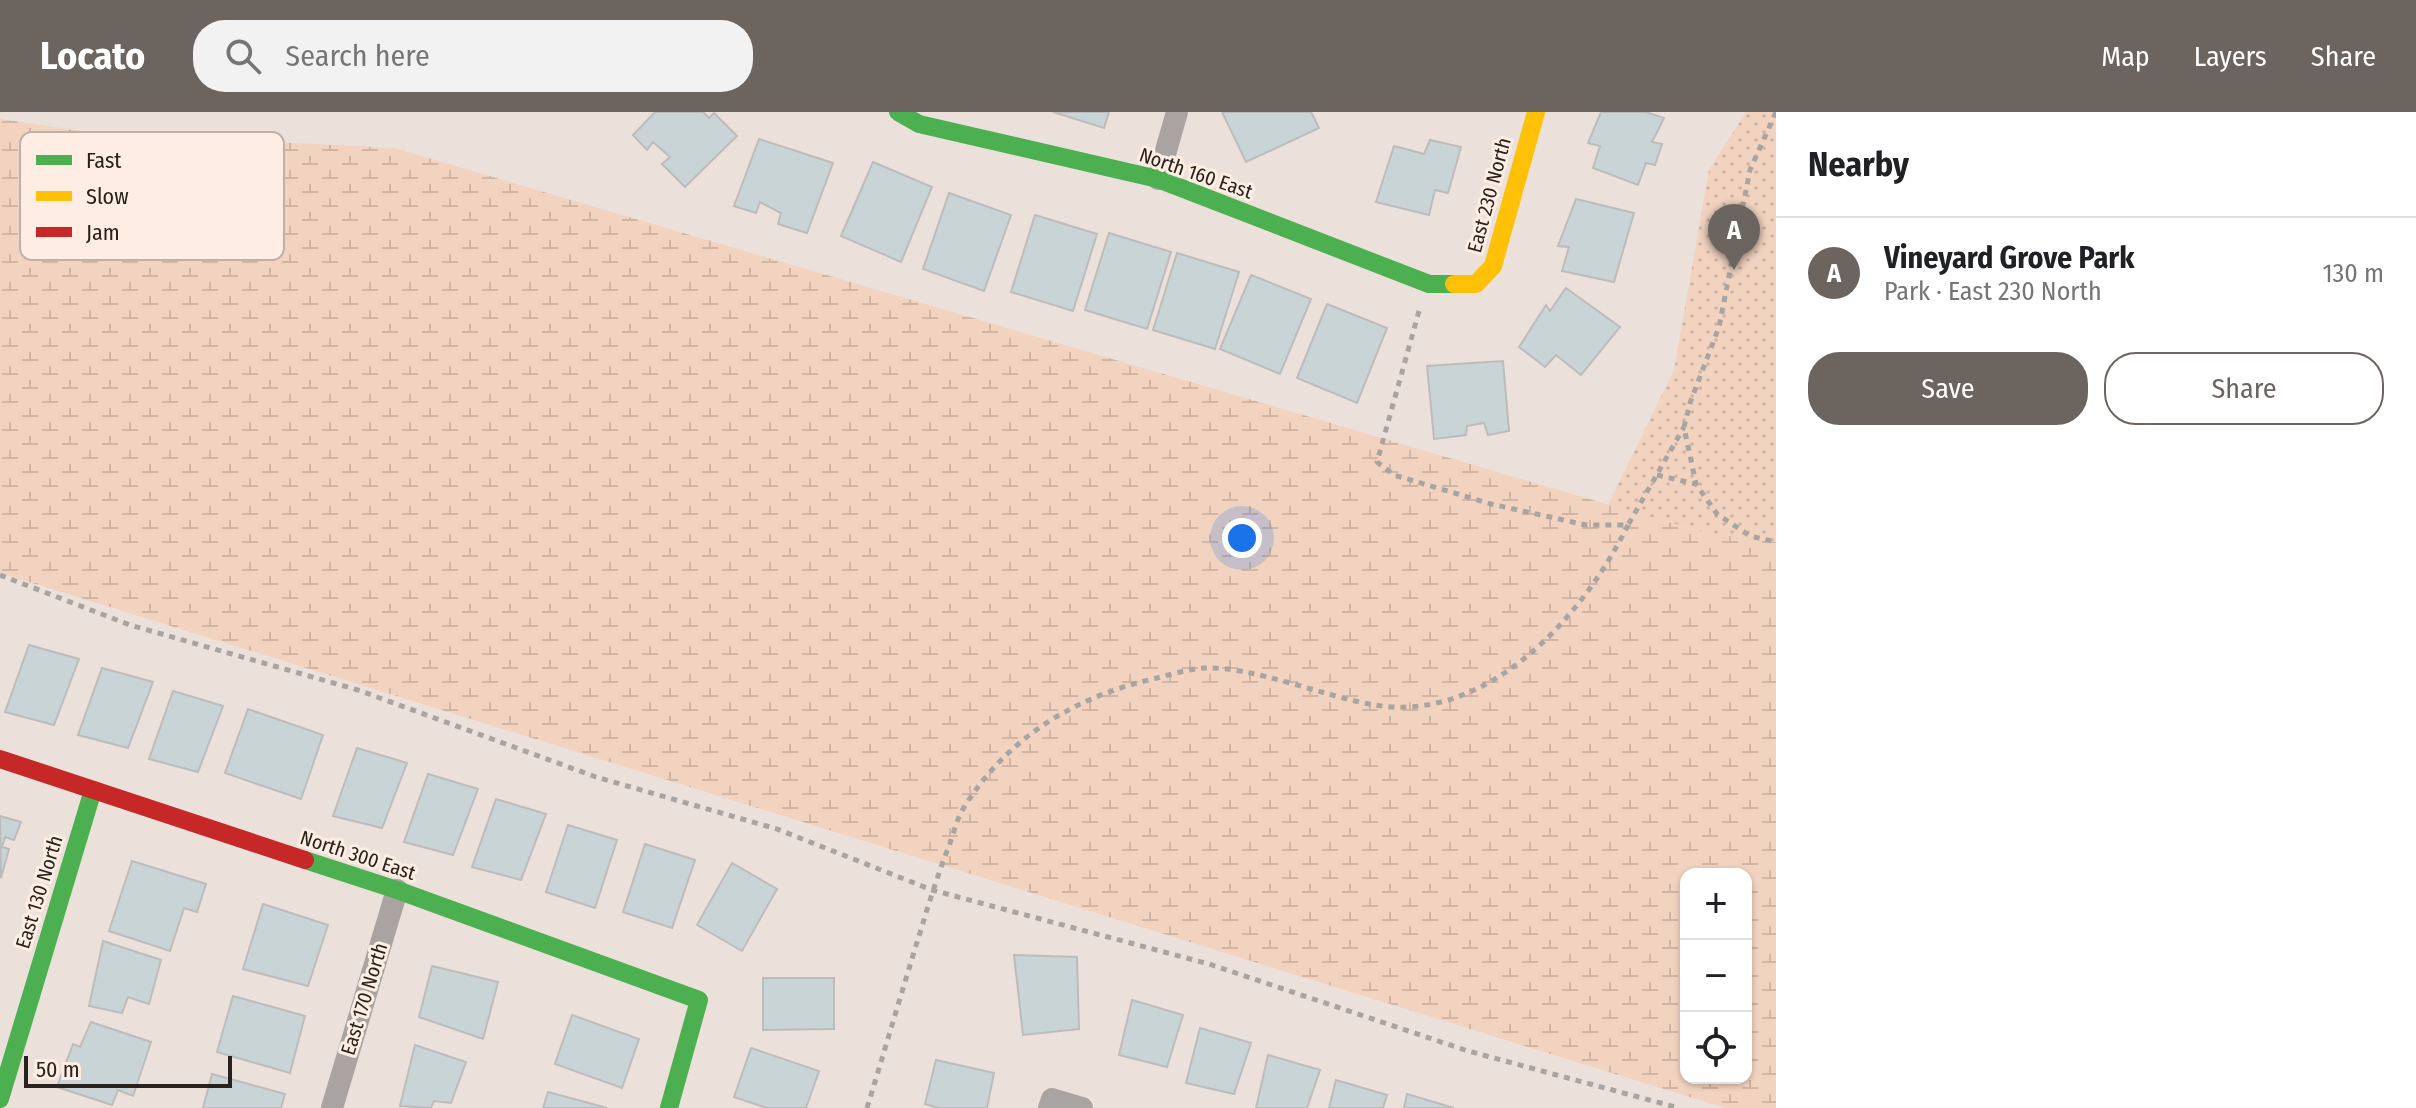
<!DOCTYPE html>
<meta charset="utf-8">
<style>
:root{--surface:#fff;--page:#f2f2f2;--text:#202124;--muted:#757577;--line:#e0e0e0;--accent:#6c645e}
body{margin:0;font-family:"Fira Sans Condensed",sans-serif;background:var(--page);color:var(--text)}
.controls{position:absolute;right:24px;bottom:24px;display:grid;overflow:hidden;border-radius:16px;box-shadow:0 2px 6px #0004}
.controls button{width:72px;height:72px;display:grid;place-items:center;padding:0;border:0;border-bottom:2px solid var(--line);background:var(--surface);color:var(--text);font:40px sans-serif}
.scale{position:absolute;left:24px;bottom:20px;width:208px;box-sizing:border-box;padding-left:8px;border:4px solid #28211c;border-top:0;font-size:22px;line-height:28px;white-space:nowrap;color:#28211c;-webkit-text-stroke:6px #fdede2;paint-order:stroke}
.you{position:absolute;left:1242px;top:426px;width:28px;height:28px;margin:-20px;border:6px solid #fff;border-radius:50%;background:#1a73e8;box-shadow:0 0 0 12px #1a73e833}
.badge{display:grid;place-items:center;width:52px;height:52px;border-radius:50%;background:var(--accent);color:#fff;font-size:26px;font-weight:700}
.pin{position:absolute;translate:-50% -66px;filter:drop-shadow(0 2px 4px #0008)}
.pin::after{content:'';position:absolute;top:42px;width:28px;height:24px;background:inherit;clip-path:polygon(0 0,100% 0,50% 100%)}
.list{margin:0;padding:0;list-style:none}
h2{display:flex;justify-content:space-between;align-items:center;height:104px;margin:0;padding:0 32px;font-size:34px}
h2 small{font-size:26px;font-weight:400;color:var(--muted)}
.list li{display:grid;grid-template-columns:52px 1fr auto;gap:24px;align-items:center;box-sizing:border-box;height:112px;padding:0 32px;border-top:2px solid var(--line)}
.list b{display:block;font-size:30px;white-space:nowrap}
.list p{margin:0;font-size:26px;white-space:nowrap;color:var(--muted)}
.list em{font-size:26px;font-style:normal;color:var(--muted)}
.actions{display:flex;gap:16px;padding:24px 32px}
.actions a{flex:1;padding:18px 0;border:2px solid var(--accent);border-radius:32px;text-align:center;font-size:28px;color:var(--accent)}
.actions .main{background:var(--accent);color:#fff}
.icon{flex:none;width:44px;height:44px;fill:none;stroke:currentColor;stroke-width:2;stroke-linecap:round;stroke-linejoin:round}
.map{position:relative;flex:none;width:1776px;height:996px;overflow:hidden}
header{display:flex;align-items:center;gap:48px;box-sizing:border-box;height:112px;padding:0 40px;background:var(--accent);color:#fff}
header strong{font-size:38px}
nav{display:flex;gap:44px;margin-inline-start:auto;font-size:28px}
.search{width:560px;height:72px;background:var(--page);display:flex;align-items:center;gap:20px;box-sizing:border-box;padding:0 28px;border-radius:32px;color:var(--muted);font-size:30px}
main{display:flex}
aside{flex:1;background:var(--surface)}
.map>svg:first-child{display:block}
.grass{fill:url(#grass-dots)}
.wetland{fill:url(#wetland-marsh);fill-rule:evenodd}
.building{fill:#c9d4d7;stroke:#bdbcbb;stroke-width:2}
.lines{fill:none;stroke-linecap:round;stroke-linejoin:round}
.path{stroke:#aaa4a1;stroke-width:5;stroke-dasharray:6 6;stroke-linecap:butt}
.street{stroke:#a9a4a1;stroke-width:22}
.fast{stroke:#4caf50;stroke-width:18}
.slow{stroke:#ffc107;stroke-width:18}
.jam{stroke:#c62828;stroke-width:18}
.labels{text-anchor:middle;stroke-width:6;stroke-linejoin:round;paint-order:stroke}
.street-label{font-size:20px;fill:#28211c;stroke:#fdede2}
.key{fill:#fdede2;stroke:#bdb0a7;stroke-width:2}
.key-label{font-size:22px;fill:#28211c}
</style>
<header>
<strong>Locato</strong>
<div class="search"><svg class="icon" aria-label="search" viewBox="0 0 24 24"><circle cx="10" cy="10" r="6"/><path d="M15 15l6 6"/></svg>Search here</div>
<nav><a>Map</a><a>Layers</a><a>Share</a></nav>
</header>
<main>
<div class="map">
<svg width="1776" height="996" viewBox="0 0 1776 996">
<defs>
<pattern id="grass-dots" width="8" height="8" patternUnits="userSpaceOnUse" patternTransform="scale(2)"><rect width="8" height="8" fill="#f2d3c0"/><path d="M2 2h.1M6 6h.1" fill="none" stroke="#d0b5a4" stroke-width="1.8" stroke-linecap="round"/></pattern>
<pattern id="wetland-marsh" width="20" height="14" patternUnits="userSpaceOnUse" patternTransform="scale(2)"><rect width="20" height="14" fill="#f2d3c0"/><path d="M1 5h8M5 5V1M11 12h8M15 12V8" fill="none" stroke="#d0b5a4"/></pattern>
</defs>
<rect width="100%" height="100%" fill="#ebe0da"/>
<path class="grass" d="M1746,0H1776V441L1608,393L1674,258L1709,58Z"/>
<path class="wetland" d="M0,7L95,21L394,36L1705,421L1776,430V996H1725L0,461ZM1686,762H1746V966H1686Z"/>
<path class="building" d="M655,0H703L709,6L714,1L737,24L685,75L662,52L670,45L653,30L647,38L633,23Z
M1053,0H1109L1104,16Z
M1222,0H1311L1319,16L1246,50Z
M1601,0H1646L1664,6L1652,30L1662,32L1655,53L1646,51L1638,73L1593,56L1600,34L1588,31Z
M759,27L833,51L807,121L778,112L781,101L760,90L756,101L734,94Z
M1430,28L1461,35L1448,81L1435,78L1429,103L1376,90L1394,34L1424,42Z
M873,50L932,75L901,150L841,124Z
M949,81L1011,103L984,179L923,157Z
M1576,87L1634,101L1614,170L1562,159L1569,135L1558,134Z
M1035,103L1097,122L1073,199L1011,180Z
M1109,121L1171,140L1147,217L1085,198Z
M1177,141L1239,160L1215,237L1153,218Z
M1251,163L1311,187L1280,262L1220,237Z
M1566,176L1620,215L1581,263L1556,243L1545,255L1519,235L1546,193L1550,199Z
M1327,192L1387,216L1357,291L1297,266Z
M1503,249L1509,319L1488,323L1484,311L1467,314L1466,323L1434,327L1427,254Z
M29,533L79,547L54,613L5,600Z
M102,556L153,570L128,636L78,623Z
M173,579L223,594L198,660L149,647Z
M248,597L323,623L301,687L225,661Z
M357,636L407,651L382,716L333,704Z
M428,662L478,677L453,743L404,730Z
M496,687L546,702L521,768L472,755Z
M0,704L21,710L14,728L5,725L2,735L9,737L1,766Z
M568,713L617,728L595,796L546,780Z
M645,732L695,748L672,816L623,800Z
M132,749L206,772L197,800L184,796L170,839L109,819Z
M732,751L777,777L742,839L697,813Z
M263,792L328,813L308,874L243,857Z
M103,829L161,848L149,892L128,885L122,901L89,894Z
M1014,843L1077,845L1079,917L1023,923Z
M432,854L498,870L483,927L419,905Z
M763,866H834V917L763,918Z
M233,884L305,904L290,961L217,940Z
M1132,888L1183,903L1167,955L1119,943Z
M572,903L639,927L622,976L555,952Z
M91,910L151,930L133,984L118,978L112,993L57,975L73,932L80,935Z
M1200,916L1251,931L1234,982L1186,971Z
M415,933L466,950L451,991L434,989L431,996L400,994Z
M751,936L819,959L806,996H767L734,985Z
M1268,943L1320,958L1307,996H1256Z
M936,948L994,961L987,996H939L925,992Z
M212,962L285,982L281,996H203Z
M1336,968L1387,983L1383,996H1329Z
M548,980L607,996H543Z
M1407,982L1454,996H1404Z"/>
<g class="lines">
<path class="path" d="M1776,0L1750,58L1719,215L1690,291L1684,315L1696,372L1717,402L1750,424L1776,430
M1419,199L1377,350L1394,363L1491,392L1586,413H1628L1684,315
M1657,363L1696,372
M0,463L130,513L358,578L596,665L777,717L932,778L1209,852L1468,939L1679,996
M867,996C886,934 904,872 923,811C931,784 940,757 950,731C954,720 957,707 963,697C1007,625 1076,584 1157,566C1172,562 1189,557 1204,556C1251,554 1321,583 1369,592C1484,615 1582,507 1628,413"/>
<path class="street" d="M1158,67L1177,0
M332,996L397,778
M1049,996L1052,987L1082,996"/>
<path class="fast" d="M898,0L919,12L1158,67L1429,172H1454
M305,748L397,778L699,888L669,996
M0,987L93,678"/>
<path class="slow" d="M1454,172H1476L1493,154L1536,0"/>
<path class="jam" d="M0,647L305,748"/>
</g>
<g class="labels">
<g class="street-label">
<text transform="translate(1196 61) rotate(19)" y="7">North 160 East</text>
<text transform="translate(1489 83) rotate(-75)" y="7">East 230 North</text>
<text transform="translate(358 743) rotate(18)" y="7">North 300 East</text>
<text transform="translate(39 780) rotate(-73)" y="7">East 130 North</text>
<text transform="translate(364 887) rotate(-73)" y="7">East 170 North</text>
</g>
</g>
<rect x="20" y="20" width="264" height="128" rx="12" class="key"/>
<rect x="36" y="43" width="36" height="10" fill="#4caf50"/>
<rect x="36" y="79" width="36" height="10" fill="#ffc107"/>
<rect x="36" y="115" width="36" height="10" fill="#c62828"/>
<g class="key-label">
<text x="86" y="56">Fast</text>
<text x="86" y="92">Slow</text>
<text x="86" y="128">Jam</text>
</g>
</svg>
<div class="controls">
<button>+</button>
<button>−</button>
<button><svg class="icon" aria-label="locate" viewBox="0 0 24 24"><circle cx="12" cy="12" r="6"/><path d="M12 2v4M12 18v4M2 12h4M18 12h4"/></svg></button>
</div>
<div class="scale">50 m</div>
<div class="you"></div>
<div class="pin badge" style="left:1734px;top:158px">A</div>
</div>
<aside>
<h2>Nearby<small></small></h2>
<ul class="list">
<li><span class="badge">A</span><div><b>Vineyard Grove Park</b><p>Park · East 230 North</p></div><em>130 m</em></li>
</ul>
<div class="actions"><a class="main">Save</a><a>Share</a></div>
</aside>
</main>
